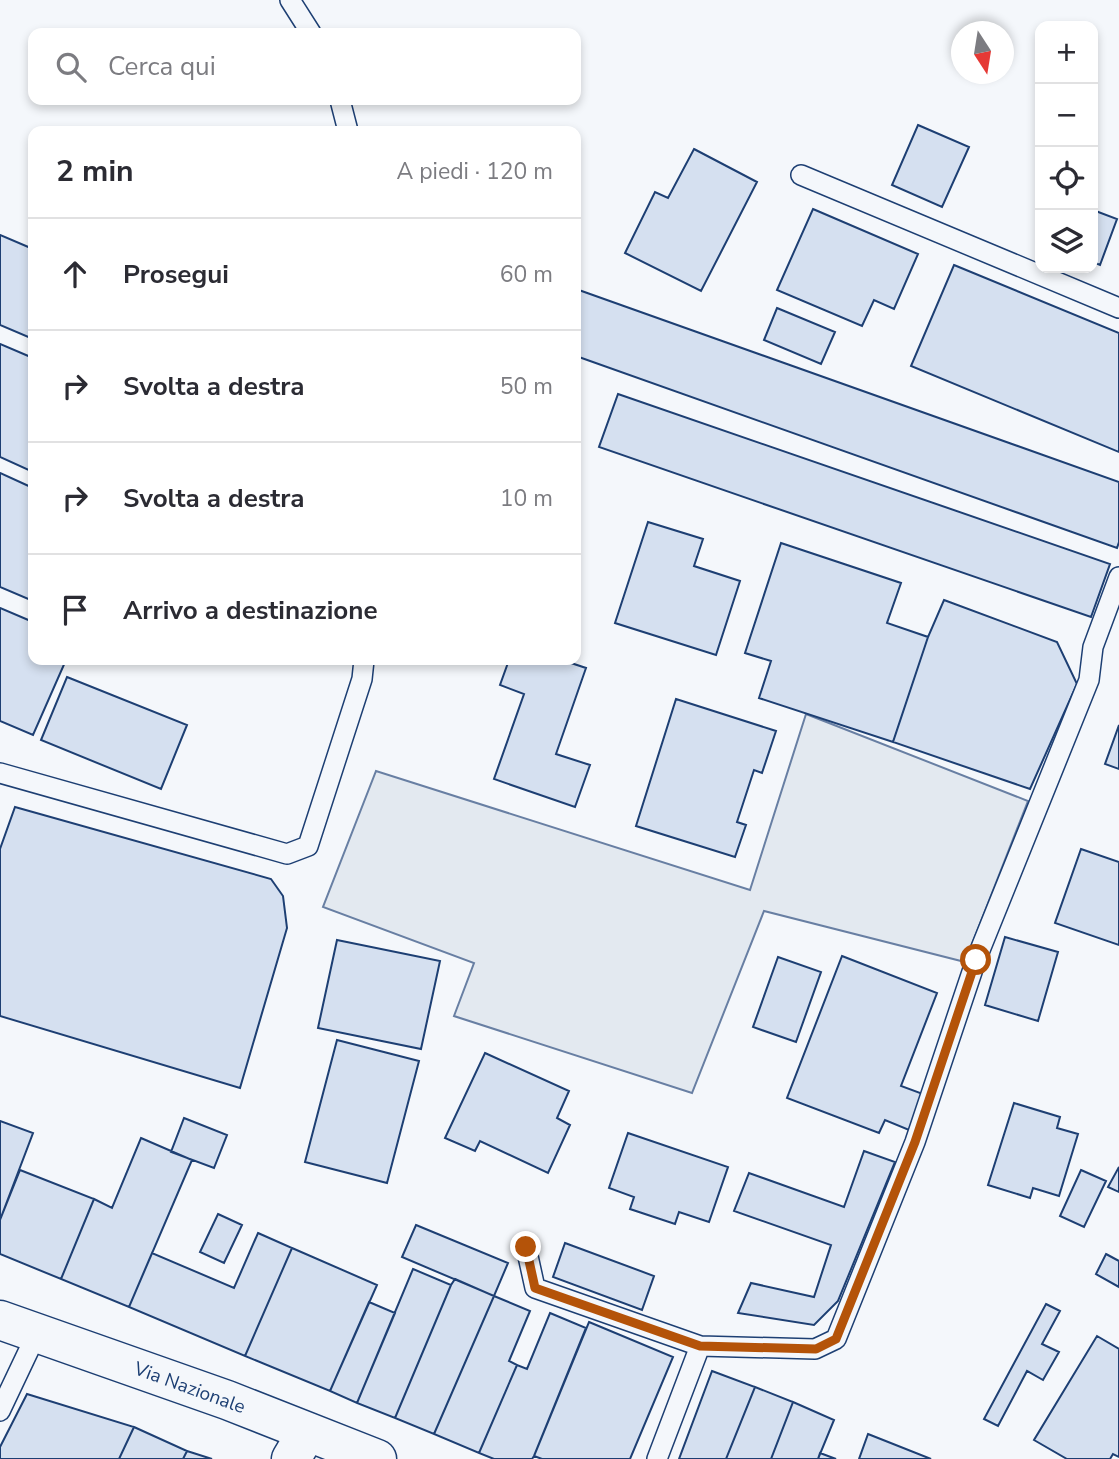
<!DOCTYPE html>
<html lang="it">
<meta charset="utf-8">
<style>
:root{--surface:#fff;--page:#f2f2f3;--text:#2b2b33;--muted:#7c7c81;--line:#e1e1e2}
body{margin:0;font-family:"Nunito Sans",sans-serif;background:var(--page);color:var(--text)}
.controls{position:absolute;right:21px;top:21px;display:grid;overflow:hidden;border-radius:14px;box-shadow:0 4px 10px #0003}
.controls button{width:63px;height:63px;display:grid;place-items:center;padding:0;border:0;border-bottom:2px solid var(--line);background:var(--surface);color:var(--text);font:35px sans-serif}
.compass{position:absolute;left:951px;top:21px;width:63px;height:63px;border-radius:50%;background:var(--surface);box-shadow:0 4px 10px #0003;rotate:168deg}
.stop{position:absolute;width:21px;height:21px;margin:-16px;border:5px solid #b45309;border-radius:50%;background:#fff}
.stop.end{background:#b45309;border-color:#fff;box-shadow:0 2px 7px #0008}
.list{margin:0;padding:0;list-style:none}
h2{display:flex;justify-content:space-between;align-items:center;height:91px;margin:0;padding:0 28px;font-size:30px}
h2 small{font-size:23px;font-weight:400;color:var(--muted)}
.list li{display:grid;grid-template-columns:46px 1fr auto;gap:21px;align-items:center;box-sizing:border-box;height:112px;padding:0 28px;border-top:2px solid var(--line)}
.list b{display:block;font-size:26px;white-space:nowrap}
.list em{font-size:23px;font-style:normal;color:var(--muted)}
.icon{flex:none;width:38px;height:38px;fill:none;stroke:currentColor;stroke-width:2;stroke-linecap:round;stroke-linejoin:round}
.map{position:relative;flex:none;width:1119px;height:1459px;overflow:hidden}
.search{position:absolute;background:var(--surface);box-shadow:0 4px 10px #0003;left:28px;top:28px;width:553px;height:77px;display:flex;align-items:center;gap:18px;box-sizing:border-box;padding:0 24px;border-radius:14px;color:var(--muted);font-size:26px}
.panel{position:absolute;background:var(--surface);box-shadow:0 4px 10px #0003;left:28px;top:126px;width:553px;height:539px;border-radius:14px}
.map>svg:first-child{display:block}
.green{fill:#e3e9f0;stroke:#687fa3;stroke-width:2}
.building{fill:#d5e0f0;stroke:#1d3f73;stroke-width:2}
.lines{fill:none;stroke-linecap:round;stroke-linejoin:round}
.lane-casing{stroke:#1d3f73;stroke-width:22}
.secondary-casing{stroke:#1d3f73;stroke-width:41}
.primary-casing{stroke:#1d3f73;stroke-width:41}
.lane{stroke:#f4f7fb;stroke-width:19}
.secondary{stroke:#f4f7fb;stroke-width:38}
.primary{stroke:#f4f7fb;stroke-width:38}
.route{stroke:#b45309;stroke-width:9}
.labels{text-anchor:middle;stroke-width:5;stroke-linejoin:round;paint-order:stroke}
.street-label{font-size:19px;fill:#1d3f73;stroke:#f4f7fb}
</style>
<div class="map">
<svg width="1119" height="1459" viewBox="0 0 1119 1459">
<rect width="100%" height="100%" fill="#f4f7fb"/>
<path class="green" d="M806,714L1028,801L965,962L764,911L692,1093L454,1016L474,963L323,907L376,771L750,890Z"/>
<path class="building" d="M918,125L969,147L942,207L892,185Z
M694,149L757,182L701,291L625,253L655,192L668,198Z
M813,209L918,254L894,309L874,300L862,326L777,290Z
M1093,210L1117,219L1100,265L1093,262Z
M0,235L33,249V339L0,325Z
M954,265L1119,333V452L911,366Z
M576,289L1119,482V542L1117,548L576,356Z
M777,308L835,332L821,364L764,340Z
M0,344L33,358V472L0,457Z
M618,394L1110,564L1091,617L599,447Z
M0,473L33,488V601L0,587Z
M648,522L703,539L694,566L740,581L716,655L615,623Z
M781,543L901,583L887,623L928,637L893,742L759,698L771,661L745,653Z
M944,600L1057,642L1077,684L1030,789L893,742L928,637Z
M0,608L33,622V660H66L33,735L0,721Z
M509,660H562L586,668L556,754L590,765L575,807L494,779L524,694L500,685Z
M67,677L187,725L161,789L41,740Z
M676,699L776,731L762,773L754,770L737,822L746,825L735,857L636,826Z
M1119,725V769L1105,764Z
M15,807L271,879L283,896L287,928L240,1088L0,1016V849Z
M1081,849L1119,862V945L1055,923Z
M1005,937L1058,952L1038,1021L985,1005Z
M337,940L440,961L421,1049L318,1028Z
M842,956L937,993L901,1086L923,1094L909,1130L885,1120L879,1133L787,1098Z
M778,957L821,972L796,1042L753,1027Z
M337,1040L419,1061L387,1183L305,1162Z
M485,1053L569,1091L557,1118L570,1125L548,1173L480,1141L475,1151L445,1138Z
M1014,1103L1060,1117L1057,1128L1078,1134L1059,1196L1033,1188L1030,1198L988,1185Z
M184,1118L227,1135L214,1168L171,1152Z
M0,1121L33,1133L0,1220Z
M628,1133L728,1167L709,1222L679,1212L675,1224L630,1209L634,1197L609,1188Z
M141,1138L192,1160L129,1307L61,1279L94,1199L112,1208Z
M864,1151L895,1162L838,1301L814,1325L738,1313L751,1283L814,1297L831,1245L734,1211L749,1173L844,1207Z
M1119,1167V1192L1108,1187Z
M20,1170L94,1199L61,1279L0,1254V1220Z
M1081,1170L1106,1181L1084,1227L1060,1216Z
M218,1214L242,1225L224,1263L200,1252Z
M416,1225L508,1263L494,1296L402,1257Z
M258,1233L292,1248L245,1356L129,1307L152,1253L234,1288Z
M565,1243L654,1276L642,1310L553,1277Z
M292,1248L377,1285L330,1391L245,1356Z
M1106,1254L1119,1261V1287L1096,1274Z
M413,1269L451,1285L395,1418L357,1403Z
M455,1279L494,1296L434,1434L395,1418L451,1285Z
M494,1296L530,1311L509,1361L517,1365L479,1453L434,1434Z
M369,1302L395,1313L357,1403L330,1391Z
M1046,1304L1060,1311L1042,1344L1059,1352L1043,1380L1027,1371L998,1426L984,1419Z
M550,1313L586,1328L534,1456L532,1459H494L479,1453L517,1365L527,1369Z
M589,1322L673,1357L630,1459H542L534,1456Z
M1097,1336L1119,1349V1457L1113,1454L1110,1459H1067L1034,1440Z
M712,1371L755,1387L726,1459H679Z
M755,1387L793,1402L771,1459H726Z
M27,1394L134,1427L119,1459H0V1447Z
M793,1402L834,1420L818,1459H771Z
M134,1427L187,1451L183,1459H119Z
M868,1434L931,1459H859Z
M187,1451L212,1459H183Z
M820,1453L836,1459H818Z"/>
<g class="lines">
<defs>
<path id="lane" d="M290,0L311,33
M340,100L348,131
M801,175L1119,308
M0,773L287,854L308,846L362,679L364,660
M526,1247L535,1288L700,1346
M0,1411L37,1333
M657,1459L700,1346L815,1349L836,1339L915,1142L976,960L1089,680L1093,647L1119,577"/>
<path id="secondary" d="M291,1459L307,1432"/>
<path id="primary" d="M0,1320L227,1400L377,1459"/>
</defs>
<use href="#lane" class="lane-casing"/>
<use href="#secondary" class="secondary-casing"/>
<use href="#primary" class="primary-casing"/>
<use href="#lane" class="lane"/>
<use href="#secondary" class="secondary"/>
<use href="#primary" class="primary"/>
</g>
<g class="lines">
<path class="route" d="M526,1247L535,1288L700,1346L816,1349L836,1339L915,1142L976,960"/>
</g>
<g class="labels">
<g class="street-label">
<text transform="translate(190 1387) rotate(20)" y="7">Via Nazionale</text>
</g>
</g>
</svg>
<div class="controls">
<button>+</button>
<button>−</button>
<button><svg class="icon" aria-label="locate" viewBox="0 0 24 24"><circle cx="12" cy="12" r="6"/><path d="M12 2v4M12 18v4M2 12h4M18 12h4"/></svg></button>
<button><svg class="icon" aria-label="layers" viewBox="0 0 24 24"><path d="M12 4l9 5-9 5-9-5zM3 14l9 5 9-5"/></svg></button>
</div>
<svg class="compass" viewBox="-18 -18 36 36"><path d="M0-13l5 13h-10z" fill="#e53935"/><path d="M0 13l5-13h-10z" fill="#7c7c81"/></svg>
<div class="stop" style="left:976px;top:960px"></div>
<div class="stop end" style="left:526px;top:1247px"></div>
<div class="search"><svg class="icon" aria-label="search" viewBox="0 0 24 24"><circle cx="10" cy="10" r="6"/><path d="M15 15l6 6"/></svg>Cerca qui</div>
<section class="panel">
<h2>2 min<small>A piedi · 120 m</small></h2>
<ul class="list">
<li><svg class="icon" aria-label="ahead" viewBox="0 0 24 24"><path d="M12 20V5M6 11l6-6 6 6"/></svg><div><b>Prosegui</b></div><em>60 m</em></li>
<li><svg class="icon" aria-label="right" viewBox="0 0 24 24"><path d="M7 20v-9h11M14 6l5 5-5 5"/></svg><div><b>Svolta a destra</b></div><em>50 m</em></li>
<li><svg class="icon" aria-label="right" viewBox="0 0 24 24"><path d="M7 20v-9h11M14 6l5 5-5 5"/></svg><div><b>Svolta a destra</b></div><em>10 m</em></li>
<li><svg class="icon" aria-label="arrive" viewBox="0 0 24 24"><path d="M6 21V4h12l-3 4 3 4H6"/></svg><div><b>Arrivo a destinazione</b></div></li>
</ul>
</section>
</div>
